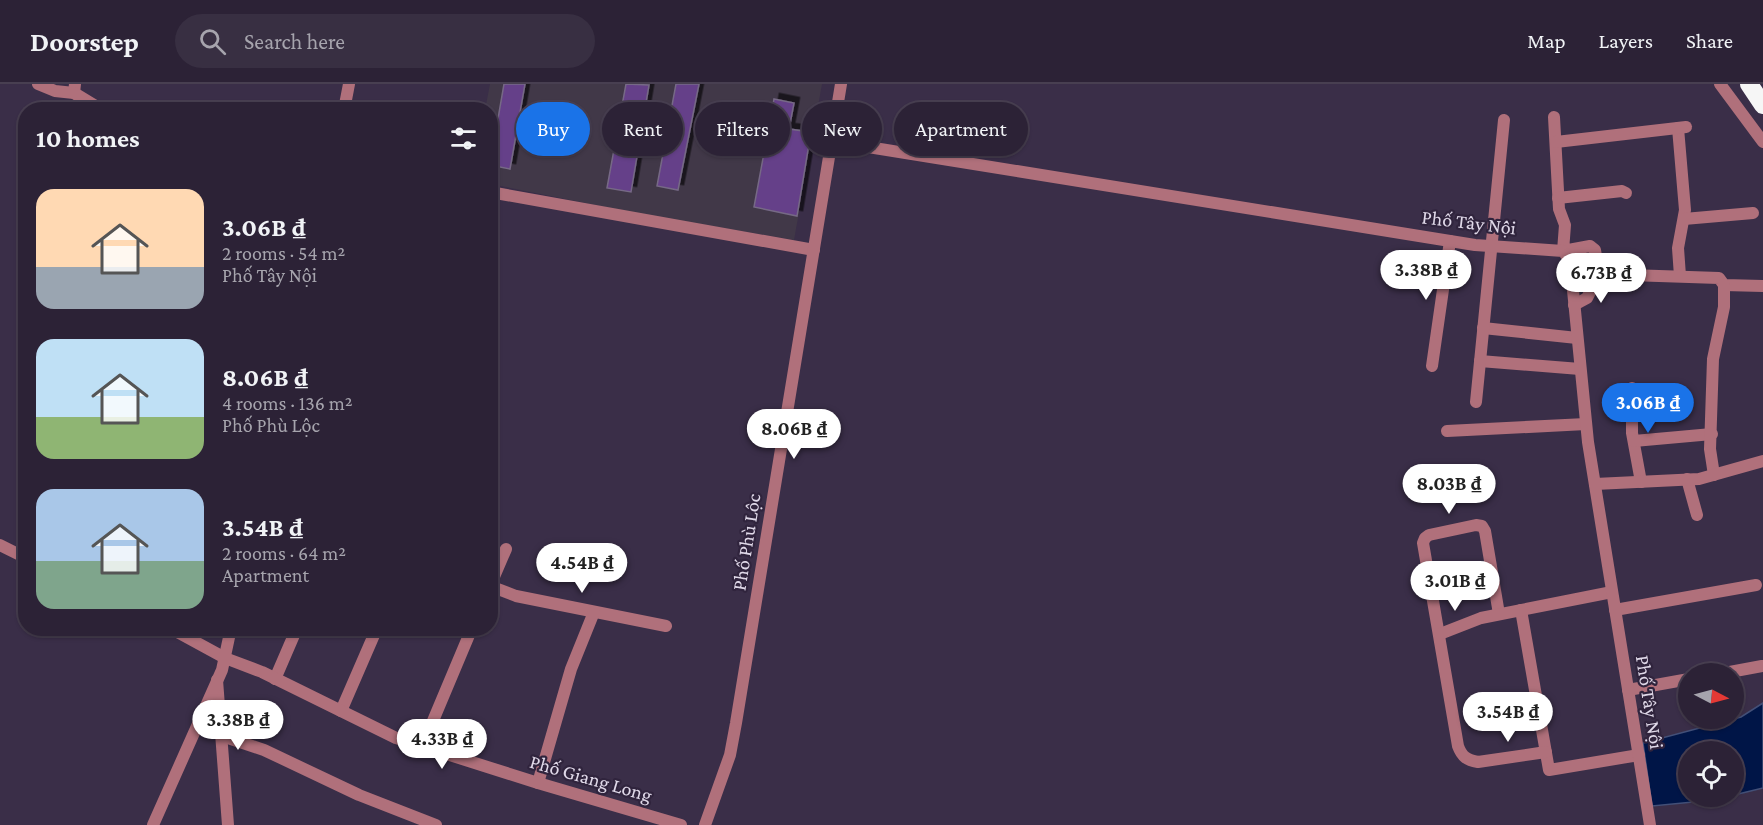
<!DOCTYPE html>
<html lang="en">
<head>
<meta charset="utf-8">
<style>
	body { margin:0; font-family:"Crimson Pro",serif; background:#382f42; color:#f1f3f6; height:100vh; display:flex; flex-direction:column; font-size:22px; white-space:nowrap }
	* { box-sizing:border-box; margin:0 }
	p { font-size:20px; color:#a6a4ad }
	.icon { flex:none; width:33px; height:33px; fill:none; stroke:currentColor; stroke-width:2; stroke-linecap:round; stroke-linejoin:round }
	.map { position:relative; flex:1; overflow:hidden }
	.sheet { position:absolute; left:18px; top:18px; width:480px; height:534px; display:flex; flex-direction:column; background:#2c2236; border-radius:24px; box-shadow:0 2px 4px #0004,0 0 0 2px #483f51 }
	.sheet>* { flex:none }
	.hud { position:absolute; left:516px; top:18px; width:570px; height:54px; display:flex; gap:12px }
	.needle { width:39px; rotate:96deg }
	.fabs { position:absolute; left:1678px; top:579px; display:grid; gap:12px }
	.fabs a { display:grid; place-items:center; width:66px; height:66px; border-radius:50%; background:#2c2236; box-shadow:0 2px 4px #0004,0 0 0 2px #483f51; font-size:30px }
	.price { position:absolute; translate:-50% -51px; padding:0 14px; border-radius:21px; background:#fff; color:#222; font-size:20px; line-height:39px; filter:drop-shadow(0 2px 3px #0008) }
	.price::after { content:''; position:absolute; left:50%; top:36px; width:18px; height:14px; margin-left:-9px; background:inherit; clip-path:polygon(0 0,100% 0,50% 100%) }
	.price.selected { background:#1a73e8; color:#fff }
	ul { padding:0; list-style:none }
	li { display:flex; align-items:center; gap:18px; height:150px; padding:0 18px }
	li span { display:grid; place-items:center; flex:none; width:168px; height:120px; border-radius:18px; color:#555 }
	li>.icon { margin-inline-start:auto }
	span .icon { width:72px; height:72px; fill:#fffc; stroke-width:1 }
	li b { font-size:26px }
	h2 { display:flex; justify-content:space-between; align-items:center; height:72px; padding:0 18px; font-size:26px }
	.pill { padding:0 21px; border-radius:27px; background:#2c2236; box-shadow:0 2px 4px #0004,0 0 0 2px #483f51; font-size:21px; line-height:54px }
	.pill.selected { background:#1a73e8; color:#fff }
	header { display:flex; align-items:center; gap:36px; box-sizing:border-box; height:84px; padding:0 30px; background:#2c2236; border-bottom:2px solid #483f51 }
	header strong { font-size:28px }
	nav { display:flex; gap:33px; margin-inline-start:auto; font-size:21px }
	.search { width:420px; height:54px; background:#382f42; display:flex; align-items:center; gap:15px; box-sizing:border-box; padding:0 21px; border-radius:33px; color:#a6a4ad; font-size:22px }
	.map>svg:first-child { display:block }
</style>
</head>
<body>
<header>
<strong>Doorstep</strong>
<div class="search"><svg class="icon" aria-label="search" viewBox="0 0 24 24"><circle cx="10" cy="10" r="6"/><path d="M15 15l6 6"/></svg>Search here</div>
<nav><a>Map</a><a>Layers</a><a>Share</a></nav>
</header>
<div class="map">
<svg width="1763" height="741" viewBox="0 0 1763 741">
	<defs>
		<filter id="shadow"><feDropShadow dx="5.5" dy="-5.5" stdDeviation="0" flood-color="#0009"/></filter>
	</defs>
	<rect width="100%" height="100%" fill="#3a2e48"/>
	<polygon fill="#413848" points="490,0 822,0 794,156 635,129 491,100 490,26 485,26"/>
	<polygon fill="#001547" stroke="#435078" stroke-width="1.5" points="1763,619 1763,704 1734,711 1734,668 1689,668 1689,712 1729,713 1714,716 1652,722 1643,659 1741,633"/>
	<g fill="#653f89" stroke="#766986" stroke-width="1.5" filter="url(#shadow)">
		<polygon points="504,0 525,0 510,85 490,81"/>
		<polygon points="626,0 649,1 631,108 607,104"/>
		<polygon points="676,0 699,0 678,106 657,102"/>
		<polygon points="774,15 794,19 789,45 811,48 797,132 754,123"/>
	</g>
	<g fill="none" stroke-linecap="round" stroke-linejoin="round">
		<g stroke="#b0707b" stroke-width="12">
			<polyline points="74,9 75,0"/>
			<polyline points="1554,33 1559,125 1565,141 1563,167 1590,162 1595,166 1599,190 1587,214 1574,221"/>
			<polyline points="1678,44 1685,126 1678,164 1680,192"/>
			<polyline points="1556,58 1686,43"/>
			<polyline points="490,108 814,166"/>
			<polyline points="1558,114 1622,107 1626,109"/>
			<polyline points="1684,135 1753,129"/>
			<polyline points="1599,190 1719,194 1724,201 1763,202"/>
			<polyline points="1483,244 1577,254"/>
			<polyline points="1480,277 1580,285"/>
			<polyline points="1432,282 1450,157"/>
			<polyline points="1632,304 1632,349 1641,398"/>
			<polyline points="1476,318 1504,36"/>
			<polyline points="1447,347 1586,340"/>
			<polyline points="1634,357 1712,350"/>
			<polyline points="1714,391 1710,365 1713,275 1724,223 1724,201"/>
			<polyline points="1687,395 1697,431"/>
			<polyline points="1595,400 1699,395 1763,377"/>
			<polyline points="490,502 516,512 666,542"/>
			<polyline points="490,502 506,465"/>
			<polyline points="1521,526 1549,686 1639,671"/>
			<polyline points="1615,526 1756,501"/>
			<path d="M1499,530L1485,447L1482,442L1476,441L1429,451L1425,454L1423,459L1458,662C1462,673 1467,676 1478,678L1546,668"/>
			<polyline points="1440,550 1481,534 1612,508"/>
			<polyline points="1719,590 1762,582"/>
			<polyline points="275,595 297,544"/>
			<polyline points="217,596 228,741"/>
			<polyline points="1628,606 1689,595"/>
			<polyline points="341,627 377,544"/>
			<polyline points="222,652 264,666 359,711 436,741"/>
			<polyline points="422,663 472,544"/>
			<polyline points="538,699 571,585 594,528"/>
		</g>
		<g stroke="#b0707b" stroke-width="12">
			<polyline points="38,0 55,7 74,9 102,26"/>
			<polyline points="1720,0 1763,58"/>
			<polyline points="344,26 349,0"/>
			<polyline points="831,57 1450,157 1475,161 1563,167 1570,176 1588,358 1650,741"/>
			<polyline points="0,461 26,474"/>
			<polyline points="170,544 225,574 262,588 396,654 538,699 681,741"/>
			<polyline points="153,741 222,586 231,544"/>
			<polyline points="705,741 730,671 736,639 841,0"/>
		</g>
		<polyline stroke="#f6f6f6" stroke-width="18" points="1749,0 1763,21"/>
	</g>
	<g text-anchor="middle" stroke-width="4.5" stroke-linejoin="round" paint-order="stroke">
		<g font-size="20" fill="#e0d9e9" stroke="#30243d">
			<text transform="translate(1469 138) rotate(7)" y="7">Phố Tây Nội</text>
			<text transform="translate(746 458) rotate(-81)" y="7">Phố Phù Lộc</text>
			<text transform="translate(1650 618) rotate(81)" y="7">Phố Tây Nội</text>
			<text transform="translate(591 694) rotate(16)" y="7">Phố Giang Long</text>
		</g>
	</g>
</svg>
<div class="fabs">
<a><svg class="needle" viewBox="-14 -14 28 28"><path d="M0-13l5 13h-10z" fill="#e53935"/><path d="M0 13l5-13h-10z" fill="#a6a4ad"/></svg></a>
<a><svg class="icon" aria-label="locate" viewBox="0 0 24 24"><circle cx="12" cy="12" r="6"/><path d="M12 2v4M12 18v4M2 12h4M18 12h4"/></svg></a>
</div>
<b class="price" style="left:1426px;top:217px">3.38B ₫</b>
<b class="price" style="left:1601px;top:220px">6.73B ₫</b>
<b class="price selected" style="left:1648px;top:350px">3.06B ₫</b>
<b class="price" style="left:794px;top:376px">8.06B ₫</b>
<b class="price" style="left:1449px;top:431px">8.03B ₫</b>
<b class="price" style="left:582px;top:510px">4.54B ₫</b>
<b class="price" style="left:1455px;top:528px">3.01B ₫</b>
<b class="price" style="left:1508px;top:659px">3.54B ₫</b>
<b class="price" style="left:238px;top:667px">3.38B ₫</b>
<b class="price" style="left:442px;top:686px">4.33B ₫</b>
<div class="hud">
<a class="pill selected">Buy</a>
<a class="pill">Rent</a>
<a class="pill">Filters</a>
<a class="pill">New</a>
<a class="pill">Apartment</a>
</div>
<section class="sheet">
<h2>10 homes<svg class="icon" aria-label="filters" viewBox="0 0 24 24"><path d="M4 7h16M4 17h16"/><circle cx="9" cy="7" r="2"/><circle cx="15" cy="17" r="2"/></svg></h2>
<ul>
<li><span style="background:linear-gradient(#ffd9b3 65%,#9aa5b1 0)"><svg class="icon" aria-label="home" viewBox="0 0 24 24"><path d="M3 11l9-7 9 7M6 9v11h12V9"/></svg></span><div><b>3.06B ₫</b><p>2 rooms · 54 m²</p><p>Phố Tây Nội</p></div></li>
<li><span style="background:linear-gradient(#bfe0f5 65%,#8fb573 0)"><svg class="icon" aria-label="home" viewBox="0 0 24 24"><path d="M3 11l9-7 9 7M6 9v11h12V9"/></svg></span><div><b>8.06B ₫</b><p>4 rooms · 136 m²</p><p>Phố Phù Lộc</p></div></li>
<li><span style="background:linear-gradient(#a9c7e8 60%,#7fa58c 0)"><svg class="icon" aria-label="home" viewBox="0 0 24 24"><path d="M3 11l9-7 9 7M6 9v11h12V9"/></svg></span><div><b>3.54B ₫</b><p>2 rooms · 64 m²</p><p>Apartment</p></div></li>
</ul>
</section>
</div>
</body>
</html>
